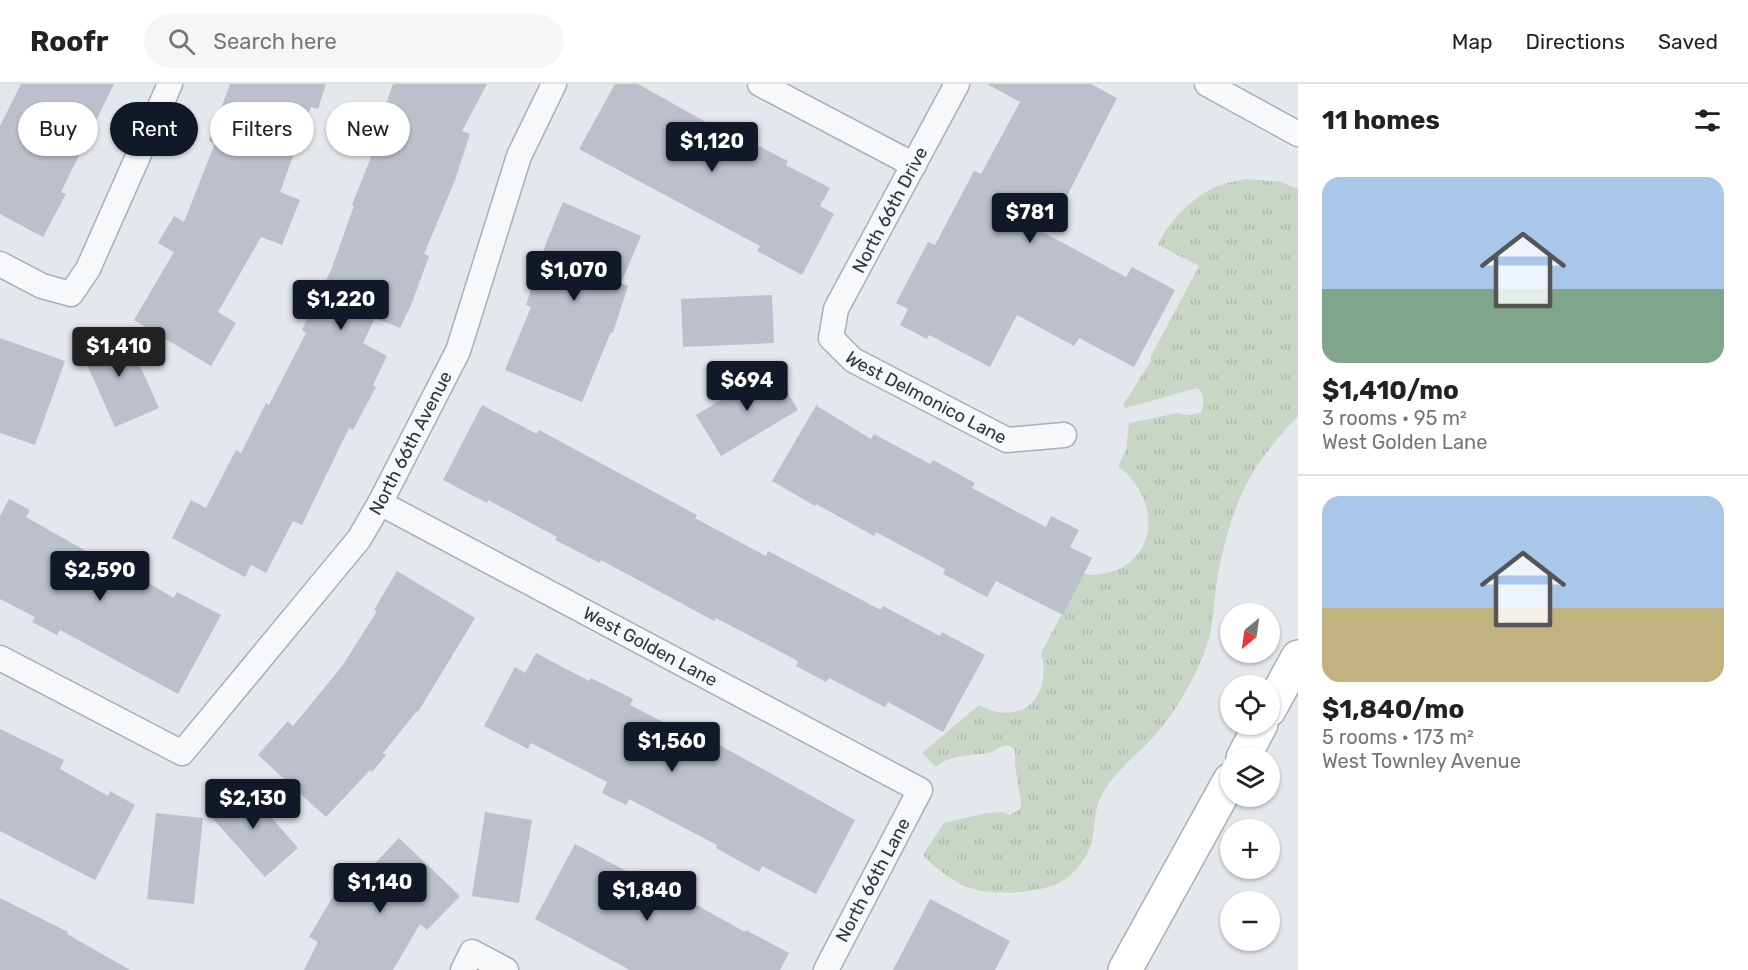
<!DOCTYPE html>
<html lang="en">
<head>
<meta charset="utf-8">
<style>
	body { margin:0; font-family:Rubik,sans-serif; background:#f6f6f6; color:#222; height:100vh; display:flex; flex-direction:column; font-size:22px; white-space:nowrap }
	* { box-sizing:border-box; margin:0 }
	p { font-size:20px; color:#767676 }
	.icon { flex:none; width:33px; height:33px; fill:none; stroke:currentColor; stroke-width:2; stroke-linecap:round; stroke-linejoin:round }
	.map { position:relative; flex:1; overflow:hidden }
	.side { display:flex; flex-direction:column; background:#fff; width:450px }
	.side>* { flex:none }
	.hud { position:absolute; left:18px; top:18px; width:570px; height:54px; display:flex; gap:12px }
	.needle { width:39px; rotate:209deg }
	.controls { position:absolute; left:1220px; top:519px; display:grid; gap:12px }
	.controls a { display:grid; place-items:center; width:60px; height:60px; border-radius:50%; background:#fff; box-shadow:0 2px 4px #0004; font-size:30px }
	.price { position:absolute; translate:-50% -51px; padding:0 14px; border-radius:6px; background:#111827; color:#fff; font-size:20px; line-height:39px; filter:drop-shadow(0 2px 3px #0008) }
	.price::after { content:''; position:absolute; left:50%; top:36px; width:18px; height:14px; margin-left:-9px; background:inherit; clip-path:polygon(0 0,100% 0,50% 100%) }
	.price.active { background:#222; color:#fff }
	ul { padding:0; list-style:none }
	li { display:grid; align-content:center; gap:12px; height:318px; padding:0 24px }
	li+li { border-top:2px solid #e0e0e0 }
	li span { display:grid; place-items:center; height:186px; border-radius:18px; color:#555 }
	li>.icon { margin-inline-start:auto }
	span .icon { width:108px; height:108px; fill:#fffc; stroke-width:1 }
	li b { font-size:26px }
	h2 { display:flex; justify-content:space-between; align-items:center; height:72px; padding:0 24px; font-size:26px }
	.tag { padding:0 21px; border-radius:27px; background:#fff; box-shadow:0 2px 4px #0004; font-size:21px; line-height:54px }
	.tag.active { background:#111827; color:#fff }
	header { display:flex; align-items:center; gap:36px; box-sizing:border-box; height:84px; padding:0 30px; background:#fff; border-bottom:2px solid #e0e0e0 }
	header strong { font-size:28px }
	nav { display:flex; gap:33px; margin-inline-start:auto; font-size:21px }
	.search { width:420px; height:54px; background:#f6f6f6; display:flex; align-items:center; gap:15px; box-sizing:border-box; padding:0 21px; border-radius:33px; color:#767676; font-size:22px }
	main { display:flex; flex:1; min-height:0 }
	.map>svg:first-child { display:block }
</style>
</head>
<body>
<header>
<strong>Roofr</strong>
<div class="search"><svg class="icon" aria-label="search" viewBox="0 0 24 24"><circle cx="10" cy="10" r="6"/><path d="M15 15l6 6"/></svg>Search here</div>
<nav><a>Map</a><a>Directions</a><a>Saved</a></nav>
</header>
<main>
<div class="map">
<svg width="1298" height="886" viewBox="0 0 1298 886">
	<defs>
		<pattern id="grass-tufts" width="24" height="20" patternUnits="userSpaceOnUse" patternTransform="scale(1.5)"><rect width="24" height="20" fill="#c9d6c5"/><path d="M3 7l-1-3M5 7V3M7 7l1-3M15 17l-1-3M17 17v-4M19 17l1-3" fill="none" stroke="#adb8ab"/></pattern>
	</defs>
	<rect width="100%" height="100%" fill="#e4e7ec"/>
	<path fill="url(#grass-tufts)" d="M1245,95L1281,98L1298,105V332C1279,352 1261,373 1248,397C1233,425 1222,465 1217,497C1213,522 1214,548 1203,572C1191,600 1176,627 1156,650C1139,669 1118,684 1104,707C1091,726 1098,751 1086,772C1080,781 1071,793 1061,798C1038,810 991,812 967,803C951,796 935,784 923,771L944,739L987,729L1002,728L1010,731L1020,725L1021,719L1015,681V666L1010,662C1000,660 996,668 988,669C970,672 950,670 936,683L922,669L979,621C1021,644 1053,613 1041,569L1083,490C1096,492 1107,490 1119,485C1163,462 1153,408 1118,382L1126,366L1129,339L1178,329L1186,331L1200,329C1205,321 1205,309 1197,304L1126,324L1123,321L1151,277V272L1199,182L1158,161C1168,138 1191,115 1213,104C1223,99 1235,98 1245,95Z"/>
	<g fill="#bbc0ca">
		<polygon points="21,0 114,0 61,108 66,110 43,153 0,130 0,42"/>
		<polygon points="230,0 326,0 318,25 311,23 280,108 300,116 282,161 261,153 218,228 236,239 211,282 134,236 174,168 158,159 174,132 184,138 215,59 209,57"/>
		<polygon points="393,0 487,0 462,47 470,50 455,96 424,170 429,172 412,219 400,244 375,234 363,259 387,272 373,301 376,303 353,346 349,344 302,441 293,437 266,489 251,481 245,493 172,454 191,416 206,424 236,366 241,369 266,319 269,321 306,249 302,246 331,186 354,122 352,121 373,68 370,67"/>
		<polygon points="615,0 638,0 745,60 747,56 788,77 786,81 830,104 820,122 834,130 802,191 757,167 760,162 579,65"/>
		<polygon points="987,0 1091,0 1117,14 1067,112 1061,109 1041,147 1126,193 1132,183 1175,206 1134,283 1079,254 1074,262 1017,231 990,283 929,251 927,255 900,241 908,225 896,219 928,158 935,161 974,87 981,90 1020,18"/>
		<polygon points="563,118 641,152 621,199 628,202 613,249 611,248 582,318 505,286 531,223 526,221 546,159"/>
		<polygon points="772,211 774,259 683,263 681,215"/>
		<polygon points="124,246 159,324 115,343 80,265"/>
		<polygon points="0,254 65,277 35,361 0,349"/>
		<polygon points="773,285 798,326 721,372 696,331"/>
		<polygon points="817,320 817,322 871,355 874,350 930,380 933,376 975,399 972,404 1046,443 1051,432 1079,446 1070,463 1092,474 1063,531 996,497 987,513 943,490 945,485 876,448 874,452 816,420 815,422 772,397"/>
		<polygon points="482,321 537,350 539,346 697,431 695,434 766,472 768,467 881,526 883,522 940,552 942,548 985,571 943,648 888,618 885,623 829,594 826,598 796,582 798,577 716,534 714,537 601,476 600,479 555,456 557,453 488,416 487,419 443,396"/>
		<polygon points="9,415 30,426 26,433 114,483 116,480 174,514 177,508 221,531 178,610 60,546 57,551 32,538 35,533 0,515 0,432"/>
		<polygon points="397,487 475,534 418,628 417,627 383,669 386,671 372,688 370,686 326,733 258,671 288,637 293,642 343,581 377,527 374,526"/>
		<polygon points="536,569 589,597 591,594 633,615 630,621 700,657 703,652 855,736 816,810 762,782 759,788 716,764 717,761 629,715 626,721 602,709 607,698 531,659 528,665 484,642 515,583 525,589"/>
		<polygon points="0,645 64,676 60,685 108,712 110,707 135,721 95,796 0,747"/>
		<polygon points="242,700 298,764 265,793 208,729"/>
		<polygon points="485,728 532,736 519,819 472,812"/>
		<polygon points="156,729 203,734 194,820 147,815"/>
		<polygon points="399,754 460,812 427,846 420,840 393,886 304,886 318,858 309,853 335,809 342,814"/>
		<polygon points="575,760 632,790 634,786 745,848 746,846 789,869 780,886 630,886 535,835"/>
		<polygon points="0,814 68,848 67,850 130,886 0,886"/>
		<polygon points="930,815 1010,857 995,886 893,886"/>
	</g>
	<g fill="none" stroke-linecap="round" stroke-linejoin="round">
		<g stroke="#a9aeb7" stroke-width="27">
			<g id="minor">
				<polyline points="760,0 914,81"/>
				<path id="s1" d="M957,0L836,225L831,254L853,276L1007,356L1064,351"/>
				<polyline points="1207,0 1298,50"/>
				<polyline points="0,180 42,202 71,210 88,185 170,0"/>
				<path id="s2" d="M380,419L920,706L826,886"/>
				<path id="s3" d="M0,574L182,669L359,455L380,419L458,267L519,72L554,0"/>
				<polyline points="463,886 472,868 506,886"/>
			</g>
		</g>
		<g stroke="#a9aeb7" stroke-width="36">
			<g id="secondary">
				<polyline points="1269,626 1298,573"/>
				<polyline points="1243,674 1261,640"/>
				<polyline points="1125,886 1230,696"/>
			</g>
		</g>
		<use href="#minor" stroke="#f7f8fa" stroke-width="24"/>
		<use href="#secondary" stroke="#fff" stroke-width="33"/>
	</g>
	<g text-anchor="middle" stroke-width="4.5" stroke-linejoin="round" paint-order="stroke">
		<g font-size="18" fill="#2b3445" stroke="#f4f6f9">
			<text transform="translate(890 126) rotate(-62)" y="6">North 66th Drive</text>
			<text dy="6" stroke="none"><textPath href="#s1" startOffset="398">West Delmonico Lane</textPath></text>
			<text dy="6" stroke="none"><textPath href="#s3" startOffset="592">North 66th Avenue</textPath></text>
			<text dy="6" stroke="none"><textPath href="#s2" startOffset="306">West Golden Lane</textPath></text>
			<text transform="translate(873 796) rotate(-62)" y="6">North 66th Lane</text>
		</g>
	</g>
</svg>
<div class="controls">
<a><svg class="needle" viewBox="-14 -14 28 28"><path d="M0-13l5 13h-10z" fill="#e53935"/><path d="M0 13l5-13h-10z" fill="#767676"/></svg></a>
<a><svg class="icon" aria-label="locate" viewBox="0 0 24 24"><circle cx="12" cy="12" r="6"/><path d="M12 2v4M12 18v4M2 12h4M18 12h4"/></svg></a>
<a><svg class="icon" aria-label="layers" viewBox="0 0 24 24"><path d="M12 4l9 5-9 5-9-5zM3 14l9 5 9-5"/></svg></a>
<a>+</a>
<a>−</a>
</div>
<b class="price" style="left:712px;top:89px">$1,120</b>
<b class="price" style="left:1030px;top:160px">$781</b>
<b class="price" style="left:574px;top:218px">$1,070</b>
<b class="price" style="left:341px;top:247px">$1,220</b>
<b class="price active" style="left:119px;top:294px">$1,410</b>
<b class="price" style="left:747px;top:328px">$694</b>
<b class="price" style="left:100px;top:518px">$2,590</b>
<b class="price" style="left:672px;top:689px">$1,560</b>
<b class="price" style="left:253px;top:746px">$2,130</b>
<b class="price" style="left:380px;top:830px">$1,140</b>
<b class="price" style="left:647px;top:838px">$1,840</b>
<div class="hud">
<a class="tag">Buy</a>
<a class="tag active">Rent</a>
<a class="tag">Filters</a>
<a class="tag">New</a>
</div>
</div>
<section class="side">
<h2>11 homes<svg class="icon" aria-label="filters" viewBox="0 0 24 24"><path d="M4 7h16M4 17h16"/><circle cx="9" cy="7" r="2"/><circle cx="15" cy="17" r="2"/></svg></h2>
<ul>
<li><span style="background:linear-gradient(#a9c7e8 60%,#7fa58c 0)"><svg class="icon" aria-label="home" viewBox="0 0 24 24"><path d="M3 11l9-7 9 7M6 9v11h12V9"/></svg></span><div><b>$1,410/mo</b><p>3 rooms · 95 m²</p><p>West Golden Lane</p></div></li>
<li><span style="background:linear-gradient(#a9c7e8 60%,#c2b280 0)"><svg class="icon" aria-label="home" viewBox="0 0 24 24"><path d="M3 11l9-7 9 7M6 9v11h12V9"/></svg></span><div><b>$1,840/mo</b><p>5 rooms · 173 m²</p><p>West Townley Avenue</p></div></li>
</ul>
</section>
</main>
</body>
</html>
